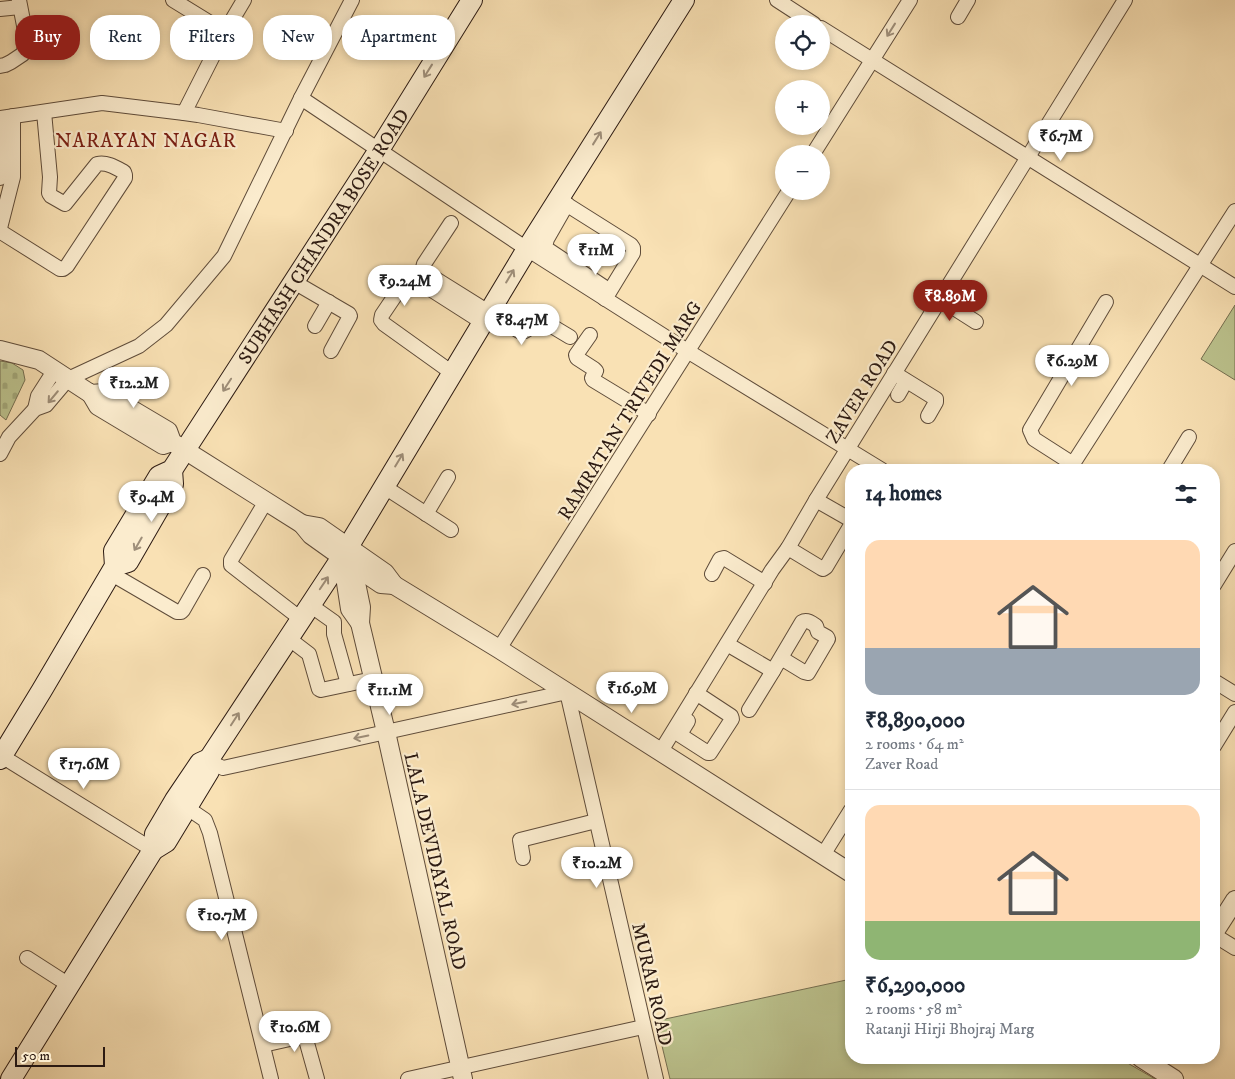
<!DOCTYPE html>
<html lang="en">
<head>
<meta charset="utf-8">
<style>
	body { margin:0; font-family:"IM FELL DW Pica",serif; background:#f6f6f7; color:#1f2937; height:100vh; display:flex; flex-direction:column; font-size:19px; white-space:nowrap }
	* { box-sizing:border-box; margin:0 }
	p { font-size:16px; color:#747a83 }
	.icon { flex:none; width:28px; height:28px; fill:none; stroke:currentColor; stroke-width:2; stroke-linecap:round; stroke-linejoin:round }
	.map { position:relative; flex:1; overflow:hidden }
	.details { position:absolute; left:845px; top:464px; width:375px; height:600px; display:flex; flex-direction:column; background:#fff; border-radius:20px; box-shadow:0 2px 8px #0003 }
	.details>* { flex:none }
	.guide { position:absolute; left:15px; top:15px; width:475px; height:45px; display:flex; gap:10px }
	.buttons { position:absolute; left:775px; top:15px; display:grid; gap:10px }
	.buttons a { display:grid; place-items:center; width:55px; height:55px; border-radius:50%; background:#fff; box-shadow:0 2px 8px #0003; font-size:25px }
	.scale { position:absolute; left:15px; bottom:12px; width:90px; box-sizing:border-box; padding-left:5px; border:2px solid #2c1a12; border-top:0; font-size:14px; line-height:18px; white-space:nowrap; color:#2c1a12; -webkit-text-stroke:4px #fbecce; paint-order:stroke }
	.price { position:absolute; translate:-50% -42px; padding:0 11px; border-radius:18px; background:#fff; color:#222; font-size:16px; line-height:32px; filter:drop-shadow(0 1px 2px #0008) }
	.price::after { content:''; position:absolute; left:50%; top:30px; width:15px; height:11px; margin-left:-8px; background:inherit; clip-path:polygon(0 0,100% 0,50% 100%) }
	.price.active { background:#8f2418; color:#fff }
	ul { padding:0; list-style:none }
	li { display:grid; align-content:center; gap:10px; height:265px; padding:0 20px }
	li+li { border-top:1px solid #e0e1e3 }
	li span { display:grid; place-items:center; height:155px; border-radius:15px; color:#555 }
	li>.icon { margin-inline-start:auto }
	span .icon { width:90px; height:90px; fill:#fffc; stroke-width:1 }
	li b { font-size:21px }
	h2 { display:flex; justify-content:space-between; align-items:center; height:60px; padding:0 20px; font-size:21px }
	.tag { padding:0 18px; border-radius:20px; background:#fff; box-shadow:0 2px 8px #0003; font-size:18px; line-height:45px }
	.tag.active { background:#8f2418; color:#fff }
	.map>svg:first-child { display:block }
</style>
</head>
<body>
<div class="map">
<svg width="1235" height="1079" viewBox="0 0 1235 1079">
	<defs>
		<pattern id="cemetery-stones" width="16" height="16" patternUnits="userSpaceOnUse" patternTransform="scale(1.25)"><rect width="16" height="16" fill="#bcc38e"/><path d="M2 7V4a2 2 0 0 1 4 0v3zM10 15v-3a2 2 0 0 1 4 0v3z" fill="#a2a779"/></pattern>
	</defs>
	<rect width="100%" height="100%" fill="#f9e1b4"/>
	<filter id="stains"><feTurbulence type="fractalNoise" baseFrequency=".004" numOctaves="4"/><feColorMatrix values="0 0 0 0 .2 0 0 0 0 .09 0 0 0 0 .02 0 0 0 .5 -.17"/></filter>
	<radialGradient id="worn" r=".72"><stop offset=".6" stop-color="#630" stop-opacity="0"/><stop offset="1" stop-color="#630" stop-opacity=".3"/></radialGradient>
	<polygon fill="url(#cemetery-stones)" stroke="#746e50" points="0,361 12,363 23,370 25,380 6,420 0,415"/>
	<g fill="#bcc38e" stroke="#746e50">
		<polygon points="1235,305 1235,380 1201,359"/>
		<polygon points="851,979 851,1058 1119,1058 1155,1079 670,1079 656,1021"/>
	</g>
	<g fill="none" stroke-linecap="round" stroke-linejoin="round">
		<g stroke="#5f4c3a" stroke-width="16">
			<g id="minor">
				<polyline points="173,0 225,32"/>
				<polyline points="777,0 814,24"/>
				<polyline points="0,9 20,7"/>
				<polyline points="958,17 968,0"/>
				<polyline points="821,28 1235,287"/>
				<polyline points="0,66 5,65 11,62 23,54 27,41 19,0"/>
				<polyline points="301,98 527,249 689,352 882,470"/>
				<polyline points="184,113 198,115 286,131"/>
				<polyline points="0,118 102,103 184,113 225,32 244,0"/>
				<polyline points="813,154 910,0"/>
				<polyline points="0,178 3,118"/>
				<polyline points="558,199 631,245 633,248 633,253 605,299"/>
				<polyline points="567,204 547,239 545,246 547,249 607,289"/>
				<polyline points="451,223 424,264 423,268 426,273 519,331 525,331 541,321 545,322 570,337"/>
				<polyline points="0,228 13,177 13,116"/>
				<path d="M0,230L1,232L60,269H63L67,266L125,178V175L124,172C115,167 107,162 97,164L65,204L51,196L49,193L50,177L44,112"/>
				<polyline points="294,282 349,314 350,316 331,351"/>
				<polyline points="940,299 976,322"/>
				<polyline points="315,326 329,302"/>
				<polyline points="590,335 576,355 577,358 594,369 596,371 592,378 593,380 649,414"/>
				<polyline points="451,372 384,324 381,320 382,315 407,278 410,276 482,322"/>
				<polyline points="894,373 936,399 936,402 928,416"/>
				<polyline points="898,395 906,381"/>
				<polyline points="35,409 38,396 54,371"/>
				<polyline points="0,454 9,437 35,409 46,405 68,379 139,346 166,325 224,256 301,98 352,0"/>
				<polyline points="1073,464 1034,439 1030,430 1106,302"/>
				<polyline points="1069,470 1235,211"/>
				<polyline points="1169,470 1189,437"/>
				<polyline points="383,486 451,530"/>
				<polyline points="816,500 851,520"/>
				<polyline points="266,501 231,560 231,565 301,619"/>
				<polyline points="426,514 448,477"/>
				<polyline points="788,548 821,568 823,569 826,567 851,525"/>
				<polyline points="110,573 177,612 181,612 183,610 203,575"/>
				<polyline points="712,574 720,559 724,558 765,583"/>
				<polyline points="1214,585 1235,551"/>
				<polyline points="310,605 334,622 334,634 348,684"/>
				<polyline points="288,638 309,654 319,689 321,690 373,679"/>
				<polyline points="727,644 773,671 749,710"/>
				<polyline points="499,649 789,191"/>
				<path d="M773,671L802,622C807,619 812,623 816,626L818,632L827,637L828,639L808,673L804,672L781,658"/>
				<polyline points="1214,681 1235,694"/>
				<polyline points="688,721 680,734 680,735 708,753 710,753 732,719 731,716 696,693"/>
				<polyline points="1214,746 1235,712"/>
				<polyline points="661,751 772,570 788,548 816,500 1125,0"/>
				<polyline points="0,755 153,850"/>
				<polyline points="209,759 214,764 223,768 567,692 656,1079"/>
				<polyline points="180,803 205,820 210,833 271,1079"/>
				<polyline points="823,855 851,810"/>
				<polyline points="523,858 520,840 596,821"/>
				<polyline points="1214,935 1235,948"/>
				<polyline points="27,958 69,985"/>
				<polyline points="263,1045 303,1036 305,1036 317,1079"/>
				<polyline points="408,1079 643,1027"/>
			</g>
		</g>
		<g stroke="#5f4c3a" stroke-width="20">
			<g id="tertiary">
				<polyline points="0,350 39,360 91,394 104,393 168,431 172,442 302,524"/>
				<polyline points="91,394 98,406 163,445 172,442"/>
				<polygon points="302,524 319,527 385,573 394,585 381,584 353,565 311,535"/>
				<polyline points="342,557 350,609 360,623 361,607 351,559"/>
				<polyline points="394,585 499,649 851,873"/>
				<polyline points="360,623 386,732 463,1079"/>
				<polyline points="1214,933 1235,900"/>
				<polyline points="1141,1058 1174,1079"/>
			</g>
		</g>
		<g stroke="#2c1a12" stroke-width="22">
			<g id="secondary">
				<polyline points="115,566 128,562 173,484 172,470"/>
				<path id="s1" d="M0,759L42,690L115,566L114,551L159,476L172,470L185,450L379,150L472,0"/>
				<polyline points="209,759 342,557 527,249 684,0"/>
				<polygon points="209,759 209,771 166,842 153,850 155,834 175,800 200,763"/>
				<polyline points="11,1079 153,850"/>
			</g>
		</g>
		<use href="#minor" stroke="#fbecce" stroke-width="14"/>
		<use href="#tertiary" stroke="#fbecce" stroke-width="18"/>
		<use href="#secondary" stroke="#fbecce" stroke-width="20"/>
	</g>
	<defs><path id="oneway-shaft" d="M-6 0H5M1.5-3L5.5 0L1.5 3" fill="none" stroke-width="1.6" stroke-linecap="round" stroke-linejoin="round" transform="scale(1.25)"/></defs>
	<g stroke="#9e8e79">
		<use href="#oneway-shaft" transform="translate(891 30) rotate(122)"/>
		<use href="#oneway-shaft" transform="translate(428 71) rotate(122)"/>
		<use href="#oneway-shaft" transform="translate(597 138) rotate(-58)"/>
		<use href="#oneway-shaft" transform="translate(510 276) rotate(-59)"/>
		<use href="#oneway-shaft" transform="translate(227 385) rotate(123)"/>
		<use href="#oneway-shaft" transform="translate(53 397) rotate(130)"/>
		<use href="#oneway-shaft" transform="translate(399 460) rotate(-59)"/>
		<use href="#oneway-shaft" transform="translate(138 544) rotate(120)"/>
		<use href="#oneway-shaft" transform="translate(324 583) rotate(-56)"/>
		<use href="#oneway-shaft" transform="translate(519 703) rotate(168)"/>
		<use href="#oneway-shaft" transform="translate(235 719) rotate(-57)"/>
		<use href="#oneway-shaft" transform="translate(361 737) rotate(168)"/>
	</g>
	<g text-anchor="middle" stroke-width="4.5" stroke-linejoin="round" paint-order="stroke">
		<g font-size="19" fill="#2c1a12" stroke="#fbecce">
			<text dy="7" stroke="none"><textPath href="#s1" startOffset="620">SUBHASH CHANDRA BOSE ROAD</textPath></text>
			<text transform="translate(861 391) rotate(-58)" y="7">ZAVER ROAD</text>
			<text transform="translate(629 410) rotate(-58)" y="7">RAMRATAN TRIVEDI MARG</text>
			<text transform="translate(436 861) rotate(77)" y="7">LALA DEVIDAYAL ROAD</text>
			<text transform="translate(653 984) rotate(77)" y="7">MURAR ROAD</text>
		</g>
		<g font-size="20" letter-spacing="1" fill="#7a1f14" stroke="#fbecce">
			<text x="146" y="147">NARAYAN NAGAR</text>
		</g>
	</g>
	<rect width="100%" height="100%" filter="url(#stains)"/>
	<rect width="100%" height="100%" fill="url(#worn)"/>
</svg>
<div class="buttons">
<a><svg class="icon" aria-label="locate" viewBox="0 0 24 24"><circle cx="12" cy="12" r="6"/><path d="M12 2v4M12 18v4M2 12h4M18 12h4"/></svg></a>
<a>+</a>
<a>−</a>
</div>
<div class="scale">50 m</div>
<b class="price" style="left:1061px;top:162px">₹6.7M</b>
<b class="price" style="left:596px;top:276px">₹11M</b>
<b class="price" style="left:405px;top:307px">₹9.24M</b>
<b class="price active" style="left:950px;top:322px">₹8.89M</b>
<b class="price" style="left:522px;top:346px">₹8.47M</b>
<b class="price" style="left:1072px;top:387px">₹6.29M</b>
<b class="price" style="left:134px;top:409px">₹12.2M</b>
<b class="price" style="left:152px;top:523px">₹9.4M</b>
<b class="price" style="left:632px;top:714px">₹16.9M</b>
<b class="price" style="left:390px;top:716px">₹11.1M</b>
<b class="price" style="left:84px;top:790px">₹17.6M</b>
<b class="price" style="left:597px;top:889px">₹10.2M</b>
<b class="price" style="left:222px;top:941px">₹10.7M</b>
<b class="price" style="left:295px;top:1053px">₹10.6M</b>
<div class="guide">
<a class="tag active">Buy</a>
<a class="tag">Rent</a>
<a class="tag">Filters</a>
<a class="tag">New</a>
<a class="tag">Apartment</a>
</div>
<section class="details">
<h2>14 homes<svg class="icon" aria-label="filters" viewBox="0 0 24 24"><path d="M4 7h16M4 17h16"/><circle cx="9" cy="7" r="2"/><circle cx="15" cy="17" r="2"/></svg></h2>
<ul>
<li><span style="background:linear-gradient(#ffd9b3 70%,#9aa5b1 0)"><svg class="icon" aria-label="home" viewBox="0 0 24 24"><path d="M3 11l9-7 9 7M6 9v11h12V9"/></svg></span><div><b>₹8,890,000</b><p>2 rooms · 64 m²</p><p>Zaver Road</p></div></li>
<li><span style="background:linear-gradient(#ffd9b3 75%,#8fb573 0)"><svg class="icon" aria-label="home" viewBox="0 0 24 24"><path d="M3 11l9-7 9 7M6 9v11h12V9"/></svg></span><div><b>₹6,290,000</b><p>2 rooms · 58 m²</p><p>Ratanji Hirji Bhojraj Marg</p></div></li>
</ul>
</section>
</div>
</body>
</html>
